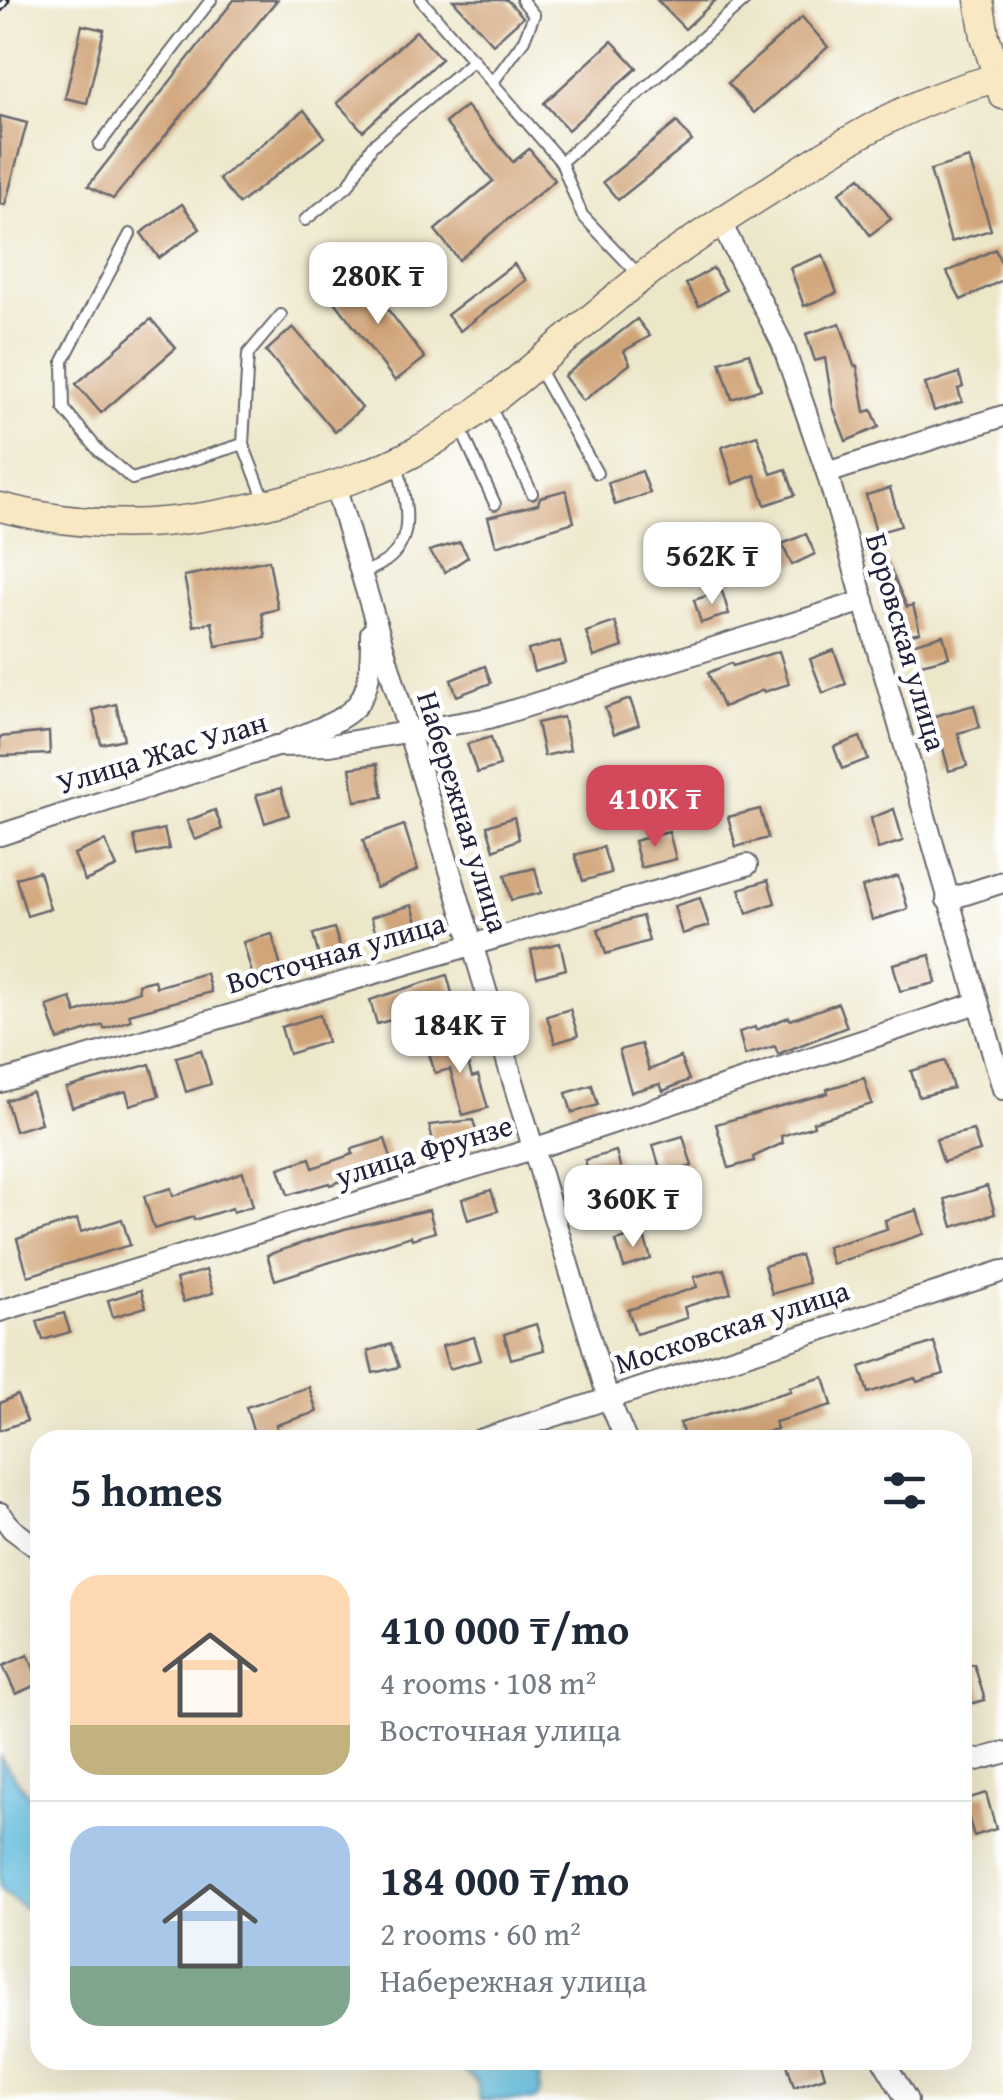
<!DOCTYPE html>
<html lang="en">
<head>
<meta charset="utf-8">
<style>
	body { margin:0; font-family:"Gentium Book Plus",serif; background:#f2f2f3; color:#1f2937; height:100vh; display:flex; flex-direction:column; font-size:38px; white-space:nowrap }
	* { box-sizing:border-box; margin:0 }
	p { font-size:32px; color:#747a83 }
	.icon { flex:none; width:55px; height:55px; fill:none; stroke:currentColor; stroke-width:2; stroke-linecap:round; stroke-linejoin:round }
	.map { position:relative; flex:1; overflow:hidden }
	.side { position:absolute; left:30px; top:1430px; width:942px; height:640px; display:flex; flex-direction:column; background:#fff; border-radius:30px; box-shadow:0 10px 40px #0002 }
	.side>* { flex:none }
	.price { position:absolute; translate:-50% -85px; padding:0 22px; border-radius:20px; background:#fff; color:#222; font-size:32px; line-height:65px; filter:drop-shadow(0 2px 5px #0008) }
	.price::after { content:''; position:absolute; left:50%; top:60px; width:30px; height:22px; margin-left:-15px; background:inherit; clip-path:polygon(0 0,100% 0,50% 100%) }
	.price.selected { background:#d1495b; color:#fff }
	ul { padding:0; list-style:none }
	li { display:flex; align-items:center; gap:30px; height:250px; padding:0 40px }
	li+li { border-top:2px solid #e0e1e3 }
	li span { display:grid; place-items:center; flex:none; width:280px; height:200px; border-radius:30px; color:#555 }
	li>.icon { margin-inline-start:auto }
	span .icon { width:120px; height:120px; fill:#fffc; stroke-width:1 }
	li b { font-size:42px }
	h2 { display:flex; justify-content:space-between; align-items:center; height:120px; padding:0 40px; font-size:42px }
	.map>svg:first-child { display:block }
</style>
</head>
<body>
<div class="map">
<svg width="1003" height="2100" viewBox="0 0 1003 2100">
	<rect width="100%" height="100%" fill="#fff"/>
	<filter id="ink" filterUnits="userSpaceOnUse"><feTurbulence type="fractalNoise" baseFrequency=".01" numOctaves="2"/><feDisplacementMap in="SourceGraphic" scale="20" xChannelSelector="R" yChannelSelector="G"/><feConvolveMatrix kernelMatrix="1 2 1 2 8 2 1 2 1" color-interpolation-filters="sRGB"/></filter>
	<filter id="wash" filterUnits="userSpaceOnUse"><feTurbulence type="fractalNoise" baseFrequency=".0048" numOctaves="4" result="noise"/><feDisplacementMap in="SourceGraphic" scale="40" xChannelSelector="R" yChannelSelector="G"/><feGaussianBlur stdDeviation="2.25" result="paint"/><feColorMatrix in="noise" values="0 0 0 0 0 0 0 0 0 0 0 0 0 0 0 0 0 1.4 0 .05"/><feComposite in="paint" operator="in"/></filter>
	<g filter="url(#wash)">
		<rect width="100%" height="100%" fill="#ede7ca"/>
		<g fill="#65c2e3" stroke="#44728f" stroke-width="2.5">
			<polygon points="0,1757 40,1811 40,1921 0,1889"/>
			<polygon points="449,2060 539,2060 540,2091 536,2100 480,2100 477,2082"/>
		</g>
		<g id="blocks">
			<g fill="#d1a57a">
				<polygon points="234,0 277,0 113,199 88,186"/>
				<polygon points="453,0 507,0 523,17 493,44"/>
				<polygon points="657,0 716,0 685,29"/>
				<polygon points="802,17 828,47 754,113 728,83"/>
				<polygon points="82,25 104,30 87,103 65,98"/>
				<polygon points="416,31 441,59 363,131 337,103"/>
				<polygon points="612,41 637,68 568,130 544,103"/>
				<polygon points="466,106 513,162 529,149 555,180 459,260 435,230 493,181 445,123"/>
				<polygon points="304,110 325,137 239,204 219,179"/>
				<polygon points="0,116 27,123 5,205 0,204"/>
				<polygon points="677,122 692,141 618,200 603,182"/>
				<polygon points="969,158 991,230 951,242 930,170"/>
				<polygon points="860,177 891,219 870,235 839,193"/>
				<polygon points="182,204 200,229 159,258 141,233"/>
				<polygon points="995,249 1003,267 1003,280 961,300 947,272"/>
				<polygon points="823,255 837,293 804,306 790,268"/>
				<polygon points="514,264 526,280 460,331 447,315"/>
				<polygon points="713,268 726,290 699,306 686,284"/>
				<polygon points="360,273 425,358 395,381 330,295"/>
				<polygon points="151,319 176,348 101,413 76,384"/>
				<polygon points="637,319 650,336 624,351 630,364 583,401 564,376"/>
				<polygon points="840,323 854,366 857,366 865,412 872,410 879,427 846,441 833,407 825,358 815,361 806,334"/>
				<polygon points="293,327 362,408 335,432 266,351"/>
				<polygon points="749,353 761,389 732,399 720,362"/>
				<polygon points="959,373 963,387 958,389 962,402 934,411 925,384"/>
				<polygon points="757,435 771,474 786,469 795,495 765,505 755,475 733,484 722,447"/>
				<polygon points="642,471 650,493 615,505 608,483"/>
				<polygon points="890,488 901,526 876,533 866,495"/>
				<polygon points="566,490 574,522 496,546 488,517 538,504 540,497"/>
				<polygon points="806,534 815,554 792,565 782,544"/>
				<polygon points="460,542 468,557 445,572 429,551"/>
				<polygon points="884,555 907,607 913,605 920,632 896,638 889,612 894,610 870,560"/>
				<polygon points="269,560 278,609 262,613 266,638 216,646 212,622 194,626 184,576"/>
				<polygon points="722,591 729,614 701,623 694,600"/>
				<polygon points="615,622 623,647 594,657 586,632"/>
				<polygon points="943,635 949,657 917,665 911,644"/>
				<polygon points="560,641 566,663 534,672 528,650"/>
				<polygon points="834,650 846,684 823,693 810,659"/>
				<polygon points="779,651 789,684 764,692 763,690 723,707 708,673 731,663 733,666"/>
				<polygon points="485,666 491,683 457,696 451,680"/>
				<polygon points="630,699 639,725 614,734 605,708"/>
				<polygon points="116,704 124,739 101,744 93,710"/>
				<polygon points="974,705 980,727 958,733 967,766 949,771 940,737 936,738 931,717"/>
				<polygon points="563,717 570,750 544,756 537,723"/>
				<polygon points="49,732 50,754 0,756 0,737"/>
				<polygon points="491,737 500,766 477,773 467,744"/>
				<polygon points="860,737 868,759 842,769 834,747"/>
				<polygon points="377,764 383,797 355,801 350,768"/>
				<polygon points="281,788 289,815 265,823 256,795"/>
				<polygon points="760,809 768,838 736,847 728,817"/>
				<polygon points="894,809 903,841 878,849 871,818"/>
				<polygon points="215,810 222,829 195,840 187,821"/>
				<polygon points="514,817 519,839 494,850 487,826"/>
				<polygon points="404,825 418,870 376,888 363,840"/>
				<polygon points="164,829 169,849 138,856 134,836"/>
				<polygon points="669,832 676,859 641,868 634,841"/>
				<polygon points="105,841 117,867 85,881 74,854"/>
				<polygon points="603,847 611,873 583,881 575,855"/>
				<polygon points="535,868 541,893 511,900 505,875"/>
				<polygon points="39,871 50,909 27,916 16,878"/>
				<polygon points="898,876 908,909 872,920 862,887"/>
				<polygon points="768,880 775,903 747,913 739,889"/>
				<polygon points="700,898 709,926 682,934 674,906"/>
				<polygon points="412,905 420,932 379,944 371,917"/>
				<polygon points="642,916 649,941 606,954 598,929"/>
				<polygon points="334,928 342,955 320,961 313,934"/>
				<polygon points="272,934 282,972 254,980 243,942"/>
				<polygon points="560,943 566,969 537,977 531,950"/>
				<polygon points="930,955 936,983 900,991 893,964"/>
				<polygon points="206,973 211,992 129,1014 131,1020 104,1029 103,1025 58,1040 47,1006 71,998 76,1013 139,991 138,984 154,980 156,987"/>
				<polygon points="447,975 456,1008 420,1019 418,1012 377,1024 370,1000"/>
				<polygon points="838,1003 847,1027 778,1054 775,1046 745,1055 739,1032 755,1027 756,1030 789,1017 790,1020"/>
				<polygon points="570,1009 578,1036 555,1043 547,1016"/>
				<polygon points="320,1015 327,1042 289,1054 281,1027"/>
				<polygon points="461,1040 472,1077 478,1075 488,1108 463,1115 450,1069 435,1073 428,1050"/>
				<polygon points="641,1044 649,1070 680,1057 689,1080 663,1091 660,1084 631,1092 619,1050"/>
				<polygon points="201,1050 211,1084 186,1092 176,1057"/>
				<polygon points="945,1061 953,1088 919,1097 911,1071"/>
				<polygon points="150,1064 159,1096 130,1105 126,1091 72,1107 66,1088"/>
				<polygon points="864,1078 872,1104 813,1122 814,1126 781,1136 783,1143 753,1157 754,1161 729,1168 716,1124 828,1093 827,1089"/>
				<polygon points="592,1085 598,1105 572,1113 566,1093"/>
				<polygon points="32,1092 41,1123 15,1131 6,1100"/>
				<polygon points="473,1120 481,1147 437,1156 429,1125"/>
				<polygon points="973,1130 980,1151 943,1162 936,1139"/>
				<polygon points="683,1136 692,1166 662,1175 653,1145"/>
				<polygon points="385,1139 392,1162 351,1174 352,1177 330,1185 329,1183 288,1195 279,1168 310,1158 313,1168 353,1154 352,1149"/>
				<polygon points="616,1151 621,1170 590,1180 585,1160"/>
				<polygon points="243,1172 253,1206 233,1212 232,1208 194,1220 193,1217 154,1229 144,1196 171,1188 173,1196"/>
				<polygon points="987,1186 995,1214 953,1227 945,1199"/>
				<polygon points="491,1190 498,1211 468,1220 462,1199"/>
				<polygon points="429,1210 435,1232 412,1239 411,1236 275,1280 267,1255 344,1229"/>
				<polygon points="917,1210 924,1234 832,1264 827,1247 887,1229 885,1220"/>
				<polygon points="77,1219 81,1232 122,1219 130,1245 28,1276 17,1239"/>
				<polygon points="643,1233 651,1259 624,1268 616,1241"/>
				<polygon points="800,1255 809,1283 772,1294 764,1266"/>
				<polygon points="724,1269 731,1293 684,1307 687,1318 636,1334 628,1310 697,1287 694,1277"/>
				<polygon points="206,1270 213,1293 183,1302 176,1279"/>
				<polygon points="141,1290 146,1307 113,1317 108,1300"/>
				<polygon points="64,1313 70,1332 43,1340 37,1321"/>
				<polygon points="536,1324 544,1350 511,1359 504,1334"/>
				<polygon points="474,1337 481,1360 449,1369 442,1346"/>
				<polygon points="934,1342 944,1374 917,1382 915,1378 868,1393 860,1367"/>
				<polygon points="391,1344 399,1367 373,1373 368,1351"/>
				<polygon points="824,1377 832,1405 775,1422 777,1429 741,1440 685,1440 680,1423 791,1391 789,1387"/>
				<polygon points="309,1387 317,1412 276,1425 278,1430 255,1437 246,1407"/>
				<polygon points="17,1395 27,1421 0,1430 0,1403"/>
				<polygon points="28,1655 40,1683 16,1694 3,1666"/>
				<polygon points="974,1664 985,1700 962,1706 962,1668"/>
				<polygon points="986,1793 996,1829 974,1836 963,1800"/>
				<polygon points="799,2060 820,2060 825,2077 794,2087 787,2064"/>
			</g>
		</g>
	</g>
	<g filter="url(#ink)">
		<use href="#blocks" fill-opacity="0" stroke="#69676d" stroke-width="2.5"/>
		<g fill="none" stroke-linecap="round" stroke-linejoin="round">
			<g stroke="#69676d" stroke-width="14">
				<g id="lane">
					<polyline points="421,0 561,162 582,215 641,277"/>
					<polyline points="493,82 524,40 534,15 522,0"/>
					<polyline points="99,145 211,0"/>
					<polyline points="561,162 745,0"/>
					<polyline points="305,220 348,186 372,146 474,60"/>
					<polyline points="130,234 63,361 64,409 99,451 132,479 243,444"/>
					<polyline points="538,368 597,473"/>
					<polyline points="490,406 532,493"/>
					<polyline points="459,425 495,504"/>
					<polyline points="266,503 243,444 248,354 281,315"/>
					<path d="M361,573C421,554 408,511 397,462"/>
				</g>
			</g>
			<g stroke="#69676d" stroke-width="24">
				<g id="street">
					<polyline points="721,223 782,343 827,473 1003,1089"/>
					<polyline points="827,473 1003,416"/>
					<polyline points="335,486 608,1398 626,1440"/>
					<path d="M287,742C356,713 372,713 371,633"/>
					<polyline points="0,835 276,746 330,745 489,718 864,601"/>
					<polyline points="947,900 1003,882"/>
					<polyline points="0,1082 747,865"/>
					<polyline points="0,1311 536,1148 977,1003"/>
					<polyline points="480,1440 1003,1271"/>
					<polyline points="0,1513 12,1529 40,1550"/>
					<polyline points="962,1764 1003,1753"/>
					<polyline points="883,2060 907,2100"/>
				</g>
			</g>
			<g stroke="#69676d" stroke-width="31">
				<g id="secondary">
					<polyline points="979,0 985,36 1003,95"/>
					<path d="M0,507C106,534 186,526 290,498C334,486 376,473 417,451C493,408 568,335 638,280C683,245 733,214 781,183C848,139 919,96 998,78"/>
				</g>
			</g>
			<use href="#lane" stroke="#fff" stroke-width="10"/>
			<use href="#street" stroke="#fff" stroke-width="20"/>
			<use href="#secondary" stroke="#f8e8c3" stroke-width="28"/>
			<g stroke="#22223b" stroke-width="9">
				<polyline id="rail" points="0,8 6,0"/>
			</g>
			<use href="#rail" stroke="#fff" stroke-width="5" stroke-dasharray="15" stroke-linecap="butt"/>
		</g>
	</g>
	<g text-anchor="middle" stroke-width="9" stroke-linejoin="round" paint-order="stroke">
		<g font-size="30" fill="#22223b" stroke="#fff">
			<text transform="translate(906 642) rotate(74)" y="10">Боровская улица</text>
			<text transform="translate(162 753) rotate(-17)" y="10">Улица Жас Улан</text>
			<text transform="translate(463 812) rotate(73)" y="10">Набережная улица</text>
			<text transform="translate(336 953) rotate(-16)" y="10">Восточная улица</text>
			<text transform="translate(424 1151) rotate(-17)" y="10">улица Фрунзе</text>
			<text transform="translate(732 1327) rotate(-18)" y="10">Московская улица</text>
		</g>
	</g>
</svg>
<b class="price" style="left:378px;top:327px">280K ₸</b>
<b class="price" style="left:712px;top:607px">562K ₸</b>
<b class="price selected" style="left:655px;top:850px">410K ₸</b>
<b class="price" style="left:460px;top:1076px">184K ₸</b>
<b class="price" style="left:633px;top:1250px">360K ₸</b>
<section class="side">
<h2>5 homes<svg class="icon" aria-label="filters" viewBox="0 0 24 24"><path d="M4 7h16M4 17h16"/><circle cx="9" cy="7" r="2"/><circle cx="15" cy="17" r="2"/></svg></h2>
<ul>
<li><span style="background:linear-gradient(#ffd9b3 75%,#c2b280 0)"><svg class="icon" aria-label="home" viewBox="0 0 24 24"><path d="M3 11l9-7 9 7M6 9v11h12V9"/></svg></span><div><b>410 000 ₸/mo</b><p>4 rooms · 108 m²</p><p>Восточная улица</p></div></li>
<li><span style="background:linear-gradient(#a9c7e8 70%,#7fa58c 0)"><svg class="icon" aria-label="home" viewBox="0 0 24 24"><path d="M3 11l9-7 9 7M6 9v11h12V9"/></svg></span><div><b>184 000 ₸/mo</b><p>2 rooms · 60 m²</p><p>Набережная улица</p></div></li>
</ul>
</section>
</div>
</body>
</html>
